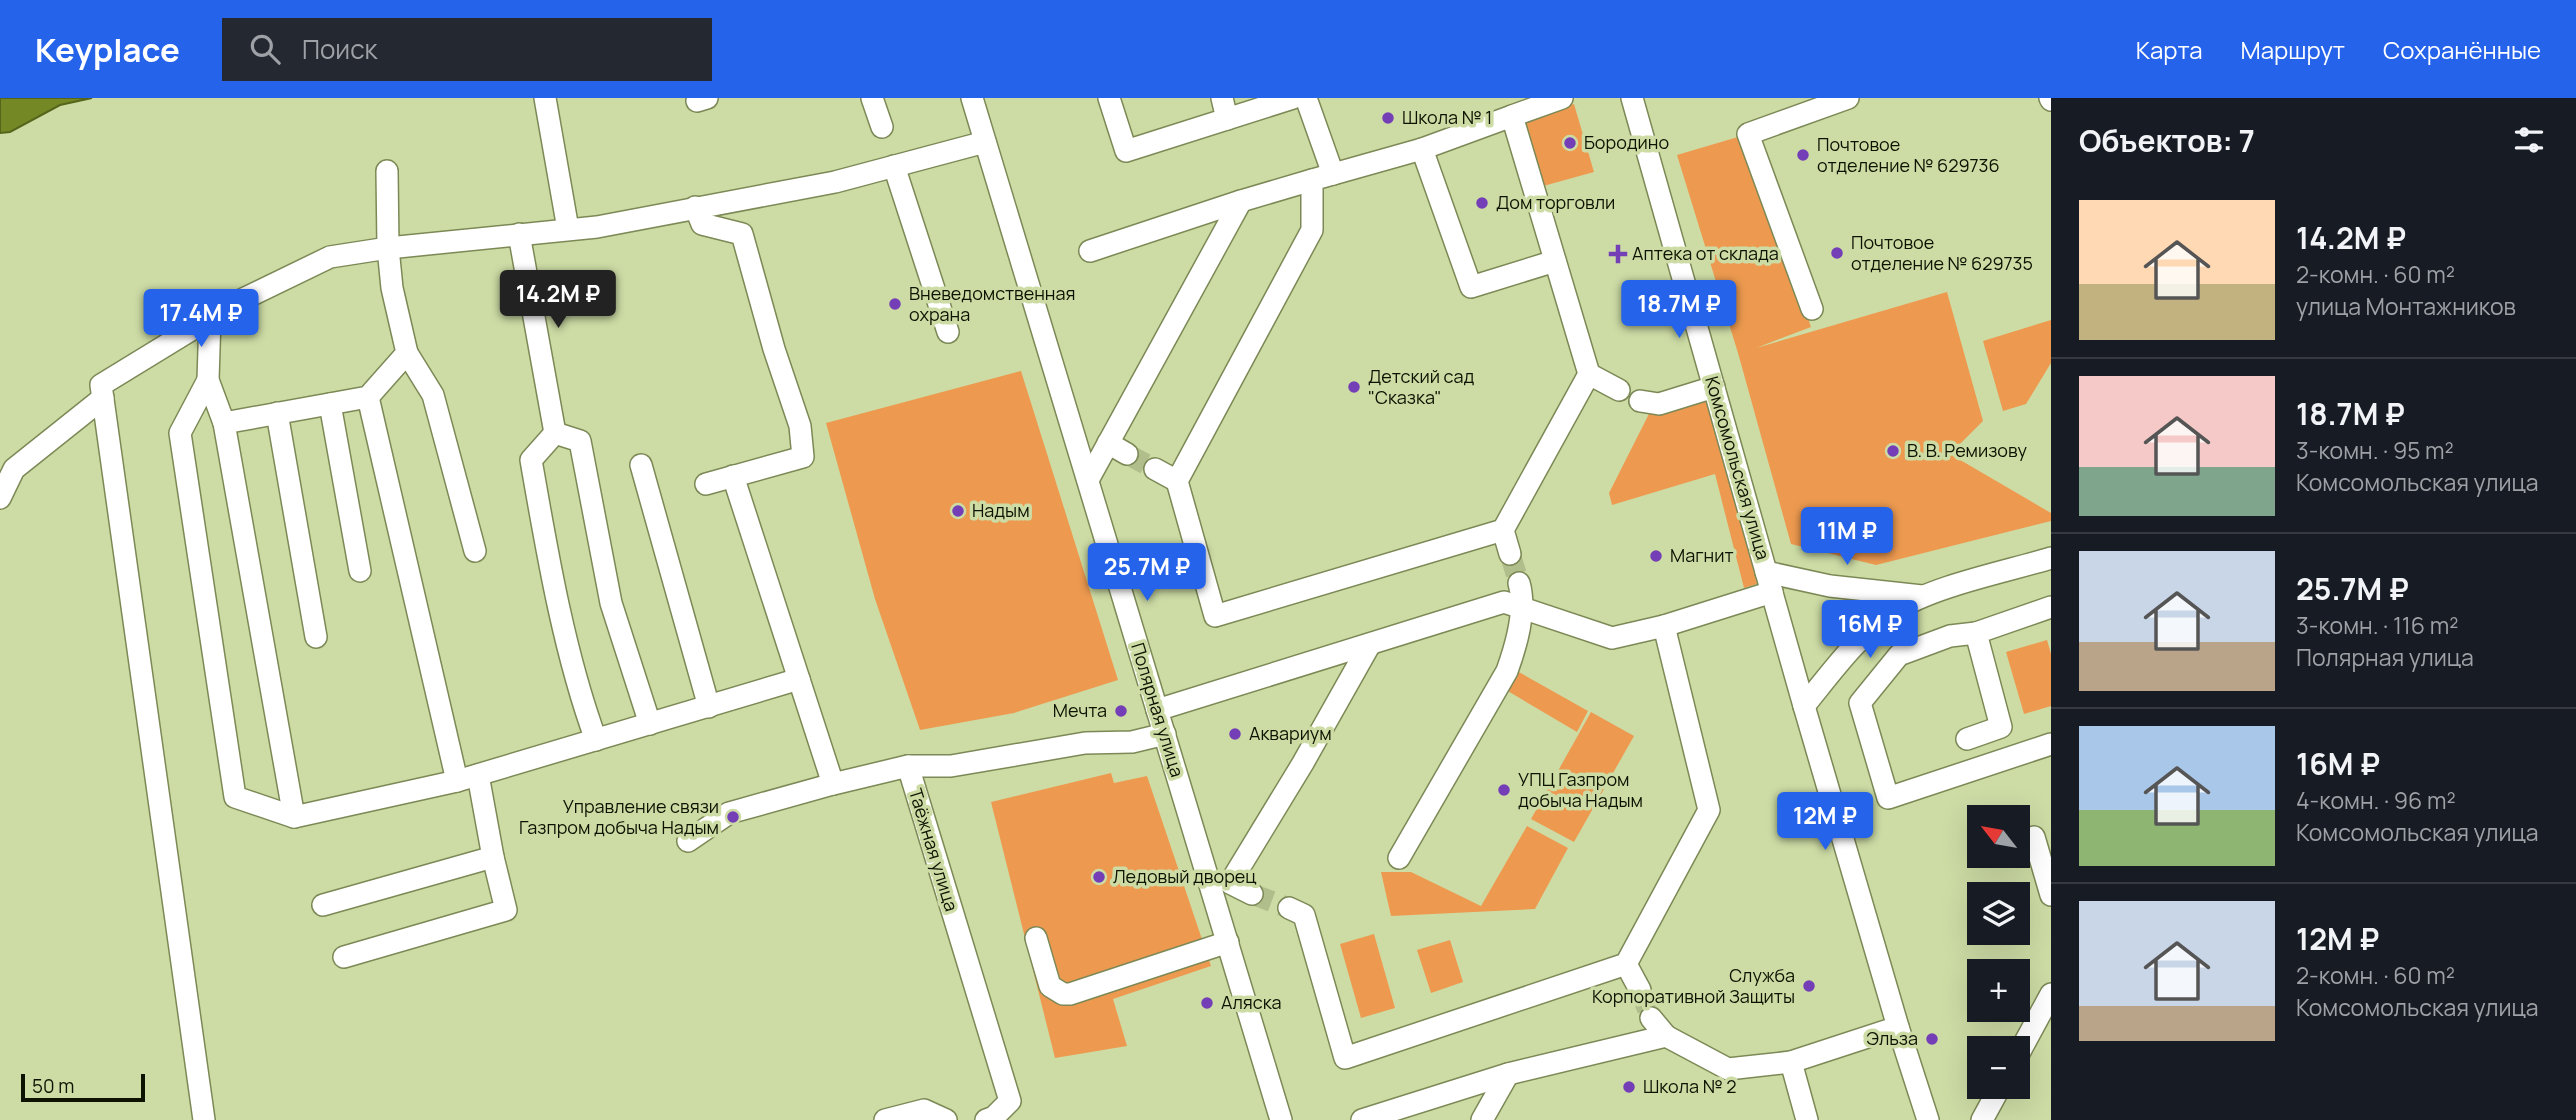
<!DOCTYPE html>
<html lang="ru">
<head>
<meta charset="utf-8">
<style>
	body { margin:0; font-family:Manrope,sans-serif; background:#242831; color:#f1f3f6; height:100vh; display:flex; flex-direction:column; font-size:26px; white-space:nowrap }
	* { box-sizing:border-box; margin:0 }
	p { font-size:23px; color:#9ea1a6 }
	.icon { flex:none; width:38px; height:38px; fill:none; stroke:currentColor; stroke-width:2; stroke-linecap:round; stroke-linejoin:round }
	.map { position:relative; flex:1; overflow:hidden }
	.drawer { display:flex; flex-direction:column; background:#171b24; width:525px }
	.drawer>* { flex:none }
	.needle { width:46px; rotate:301deg }
	.fabs { position:absolute; left:1967px; top:707px; display:grid; gap:14px }
	.fabs a { display:grid; place-items:center; width:63px; height:63px; border-radius:0px; background:#171b24; box-shadow:0 7px 28px #0002; font-size:35px }
	.scale { position:absolute; left:21px; bottom:18px; width:124px; box-sizing:border-box; padding-left:7px; border:4px solid #0d1201; border-top:0; font-size:19px; line-height:24px; white-space:nowrap; color:#0d1201; -webkit-text-stroke:5px #cddca5; paint-order:stroke }
	.price { position:absolute; translate:-50% -60px; padding:0 16px; border-radius:7px; background:#2563eb; color:#fff; font-size:23px; line-height:46px; filter:drop-shadow(0 2px 4px #0008) }
	.price::after { content:''; position:absolute; left:50%; top:42px; width:21px; height:16px; margin-left:-10px; background:inherit; clip-path:polygon(0 0,100% 0,50% 100%) }
	.price.current { background:#222; color:#fff }
	ul { padding:0; list-style:none }
	li { display:flex; align-items:center; gap:21px; height:175px; padding:0 28px }
	li+li { border-top:2px solid #363941 }
	li span { display:grid; place-items:center; flex:none; width:196px; height:140px; border-radius:0px; color:#555 }
	li>.icon { margin-inline-start:auto }
	span .icon { width:84px; height:84px; fill:#fffc; stroke-width:1 }
	li b { font-size:30px }
	h2 { display:flex; justify-content:space-between; align-items:center; height:84px; padding:0 28px; font-size:30px }
	header { display:flex; align-items:center; gap:42px; box-sizing:border-box; height:98px; padding:0 35px; background:#2563eb; color:#fff }
	header strong { font-size:33px }
	nav { display:flex; gap:38px; margin-inline-start:auto; font-size:24px }
	.search { width:490px; height:63px; background:#242831; display:flex; align-items:center; gap:18px; box-sizing:border-box; padding:0 24px; border-radius:0px; color:#9ea1a6; font-size:26px }
	main { display:flex; flex:1; min-height:0 }
	.map>svg:first-child { display:block }
</style>
</head>
<body>
<header>
<strong>Keyplace</strong>
<div class="search"><svg class="icon" aria-label="search" viewBox="0 0 24 24"><circle cx="10" cy="10" r="6"/><path d="M15 15l6 6"/></svg>Поиск</div>
<nav><a>Карта</a><a>Маршрут</a><a>Сохранённые</a></nav>
</header>
<main>
<div class="map">
<svg width="2051" height="1022" viewBox="0 0 2051 1022">
	<rect width="100%" height="100%" fill="#cddca5"/>
	<g fill="#ed9a50">
		<polygon points="1574,6 1594,74 1536,90 1524,20"/>
		<polygon points="1748,36 1811,229 1756,250 1947,194 1983,323 1950,356 2051,415 2051,423 1876,467 1791,446 1738,255 1677,57"/>
		<polygon points="2051,222 2051,265 2026,306 2003,313 1983,243"/>
		<polygon points="1021,273 1118,582 1014,615 920,632 875,501 826,325"/>
		<polygon points="1708,285 1757,486 1744,490 1715,376 1612,407 1609,395 1657,300"/>
		<polygon points="1841,491 1891,499 1852,537"/>
		<polygon points="2047,542 2051,556 2051,608 2024,616 2006,554"/>
		<polygon points="1517,573 1588,613 1577,634 1506,592"/>
		<polygon points="1591,614 1634,638 1574,744 1531,721"/>
		<polygon points="1111,675 1114,685 1147,678 1211,868 1113,901 1127,948 1055,960 991,704"/>
		<polygon points="1527,728 1568,750 1535,811 1391,818 1381,774 1411,774 1481,808"/>
		<polygon points="1374,836 1395,910 1361,920 1340,846"/>
		<polygon points="1450,842 1463,884 1431,895 1417,852"/>
	</g>
	<polygon fill="#748926" stroke="#55651b" stroke-width="2" points="0,0 92,0 60,7 10,34 0,35"/>
	<g fill="none" stroke-linecap="round" stroke-linejoin="round">
		<g stroke="#b0be8c" stroke-width="21" stroke-dasharray="21 10" stroke-linecap="butt">
			<polyline points="1127,356 1155,371"/>
			<polyline points="1510,456 1519,485"/>
			<polyline points="1252,796 1289,810"/>
			<polyline points="1640,892 1651,920"/>
		</g>
		<g stroke="#7c8956" stroke-width="24">
			<g id="minor">
				<polyline points="545,0 568,131"/>
				<polyline points="872,0 882,29"/>
				<polyline points="972,0 1281,1022"/>
				<polyline points="1109,0 1126,53 1293,0"/>
				<polyline points="1222,0 1227,21"/>
				<polyline points="1306,0 1333,76"/>
				<polyline points="1632,0 1804,608 1898,929 1928,1022"/>
				<polyline points="2050,0 2051,2"/>
				<polyline points="697,3 707,0"/>
				<polygon points="1512,18 1589,276 1503,432 1215,518 1177,383 1312,132 1312,82 1422,51"/>
				<polyline points="1512,18 1562,0"/>
				<polyline points="1422,51 1471,189 1555,163"/>
				<polyline points="894,68 948,234"/>
				<polyline points="1241,103 1312,82"/>
				<polyline points="695,109 702,126 742,136 774,251 800,328 803,359 706,386"/>
				<polyline points="519,136 555,335"/>
				<polyline points="1812,211 1748,36 1848,0"/>
				<polyline points="210,220 208,282 224,325 368,299 407,255 392,190 388,150 387,73"/>
				<polyline points="407,255 433,297 475,453"/>
				<polyline points="1589,276 1619,292"/>
				<polyline points="208,282 180,335 235,699 294,719"/>
				<polyline points="368,299 457,683"/>
				<polyline points="1640,303 1659,306 1714,289"/>
				<polyline points="330,306 360,473"/>
				<polyline points="277,315 316,539"/>
				<polyline points="224,325 294,719 457,683 799,581"/>
				<path d="M555,335L531,362C547,454 564,555 596,642"/>
				<polyline points="555,335 580,343 611,505 650,626"/>
				<polyline points="1108,345 1127,356"/>
				<polyline points="641,367 709,609"/>
				<polyline points="1155,371 1177,383"/>
				<polyline points="733,378 833,686 908,668 951,668 1085,645 1132,644 1165,636"/>
				<polyline points="1088,382 1241,103 1090,153"/>
				<polyline points="0,400 14,371 103,300"/>
				<polyline points="1503,432 1510,456"/>
				<polyline points="1766,474 1830,488 1922,498"/>
				<polyline points="1976,535 1950,538 1899,557 1860,605 1888,700 2051,646"/>
				<path d="M1804,608C1831,575 1857,538 1893,514C1932,488 2005,474 2051,460"/>
				<polyline points="1157,612 1504,504 1612,540 1664,528 1772,494"/>
				<polyline points="1967,641 2001,629 1976,535 2051,509"/>
				<polyline points="908,668 1010,1003 994,1019 986,1022"/>
				<polyline points="2034,739 2051,797"/>
				<polyline points="688,743 729,715 833,686"/>
				<path d="M1399,760L1507,573C1516,548 1527,512 1519,485"/>
				<polyline points="1252,796 1230,785 1303,665 1370,546"/>
				<polyline points="323,807 493,759 478,677"/>
				<polyline points="1289,810 1304,817 1345,960 1626,866 1709,712 1664,528"/>
				<polyline points="1036,840 1050,888 1063,896 1070,896 1228,844"/>
				<polyline points="344,859 506,812 493,759"/>
				<polyline points="1626,866 1640,892"/>
				<polyline points="1651,920 1666,938"/>
				<polyline points="2018,957 2051,896"/>
				<polyline points="1791,964 1807,1022"/>
				<polyline points="204,1022 101,287 235,205 330,159 388,150 597,129 835,84 985,44"/>
				<polyline points="885,1022 924,1012 946,1022"/>
				<polyline points="1362,1022 1508,976"/>
				<polyline points="1482,1022 1508,976 1666,938 1728,971 1791,964 1898,929"/>
				<polyline points="1982,1022 2000,989"/>
			</g>
		</g>
		<use href="#minor" stroke="#fff" stroke-width="21"/>
	</g>
	<g fill="#743fb6" stroke="#cddca5" stroke-width="2.5">
		<circle cx="1388" cy="20" r="7"/>
		<circle cx="1570" cy="45" r="7"/>
		<circle cx="1803" cy="57" r="7"/>
		<circle cx="1482" cy="105" r="7"/>
		<circle cx="1837" cy="155" r="7"/>
		<path d="M1614.5 145.5h7v7h7v7h-7v7h-7v-7h-7v-7h7z"/>
		<circle cx="895" cy="206" r="7"/>
		<circle cx="1354" cy="289" r="7"/>
		<circle cx="1893" cy="353" r="7"/>
		<circle cx="958" cy="413" r="7"/>
		<circle cx="1656" cy="458" r="7"/>
		<circle cx="1121" cy="613" r="7"/>
		<circle cx="1235" cy="636" r="7"/>
		<circle cx="1504" cy="692" r="7"/>
		<circle cx="733" cy="719" r="7"/>
		<circle cx="1099" cy="779" r="7"/>
		<circle cx="1809" cy="888" r="7"/>
		<circle cx="1207" cy="905" r="7"/>
		<circle cx="1932" cy="941" r="7"/>
		<circle cx="1629" cy="989" r="7"/>
	</g>
	<g text-anchor="middle" stroke-width="7" stroke-linejoin="round" paint-order="stroke">
		<g font-size="18" fill="#0d1201" stroke="#cddca5" text-anchor="start">
			<text x="1402" y="26">Школа № 1</text>
			<text x="1584" y="51">Бородино</text>
			<text x="1817" y="53">Почтовое<tspan x="1817" dy="21">отделение № 629736</tspan></text>
			<text x="1496" y="111">Дом торговли</text>
			<text x="1851" y="151">Почтовое<tspan x="1851" dy="21">отделение № 629735</tspan></text>
			<text x="1632" y="162">Аптека от склада</text>
			<text x="909" y="202">Вневедомственная<tspan x="909" dy="21">охрана</tspan></text>
			<text x="1368" y="285">Детский сад<tspan x="1368" dy="21">"Сказка"</tspan></text>
			<text x="1907" y="359">В. В. Ремизову</text>
			<text x="972" y="419">Надым</text>
			<text x="1670" y="464">Магнит</text>
			<text x="1107" y="619" text-anchor="end">Мечта</text>
			<text x="1249" y="642">Аквариум</text>
			<text x="1518" y="688">УПЦ Газпром<tspan x="1518" dy="21">добыча Надым</tspan></text>
			<text x="719" y="715" text-anchor="end">Управление связи<tspan x="719" dy="21">Газпром добыча Надым</tspan></text>
			<text x="1113" y="785">Ледовый дворец</text>
			<text x="1795" y="884" text-anchor="end">Служба<tspan x="1795" dy="21">Корпоративной Защиты</tspan></text>
			<text x="1221" y="911">Аляска</text>
			<text x="1918" y="947" text-anchor="end">Эльза</text>
			<text x="1643" y="995">Школа № 2</text>
		</g>
		<g font-size="18" fill="#0d1201" stroke="#cddca5">
			<text transform="translate(1737 370) rotate(74)" y="6">Комсомольская улица</text>
			<text transform="translate(1157 612) rotate(73)" y="6">Полярная улица</text>
			<text transform="translate(933 752) rotate(73)" y="6">Таёжная улица</text>
		</g>
	</g>
</svg>
<div class="fabs">
<a><svg class="needle" viewBox="-14 -14 28 28"><path d="M0-13l5 13h-10z" fill="#e53935"/><path d="M0 13l5-13h-10z" fill="#9ea1a6"/></svg></a>
<a><svg class="icon" aria-label="layers" viewBox="0 0 24 24"><path d="M12 4l9 5-9 5-9-5zM3 14l9 5 9-5"/></svg></a>
<a>+</a>
<a>−</a>
</div>
<div class="scale">50 m</div>
<b class="price current" style="left:558px;top:232px">14.2M ₽</b>
<b class="price" style="left:1679px;top:242px">18.7M ₽</b>
<b class="price" style="left:201px;top:251px">17.4M ₽</b>
<b class="price" style="left:1847px;top:469px">11M ₽</b>
<b class="price" style="left:1147px;top:505px">25.7M ₽</b>
<b class="price" style="left:1870px;top:562px">16M ₽</b>
<b class="price" style="left:1825px;top:754px">12M ₽</b>
</div>
<section class="drawer">
<h2>Объектов: 7<svg class="icon" aria-label="filters" viewBox="0 0 24 24"><path d="M4 7h16M4 17h16"/><circle cx="9" cy="7" r="2"/><circle cx="15" cy="17" r="2"/></svg></h2>
<ul>
<li><span style="background:linear-gradient(#ffd9b3 60%,#c2b280 0)"><svg class="icon" aria-label="home" viewBox="0 0 24 24"><path d="M3 11l9-7 9 7M6 9v11h12V9"/></svg></span><div><b>14.2M ₽</b><p>2-комн. · 60 m²</p><p>улица Монтажников</p></div></li>
<li><span style="background:linear-gradient(#f6c9c9 65%,#7fa58c 0)"><svg class="icon" aria-label="home" viewBox="0 0 24 24"><path d="M3 11l9-7 9 7M6 9v11h12V9"/></svg></span><div><b>18.7M ₽</b><p>3-комн. · 95 m²</p><p>Комсомольская улица</p></div></li>
<li><span style="background:linear-gradient(#c9d6e8 65%,#b9a48a 0)"><svg class="icon" aria-label="home" viewBox="0 0 24 24"><path d="M3 11l9-7 9 7M6 9v11h12V9"/></svg></span><div><b>25.7M ₽</b><p>3-комн. · 116 m²</p><p>Полярная улица</p></div></li>
<li><span style="background:linear-gradient(#a9c7e8 60%,#8fb573 0)"><svg class="icon" aria-label="home" viewBox="0 0 24 24"><path d="M3 11l9-7 9 7M6 9v11h12V9"/></svg></span><div><b>16M ₽</b><p>4-комн. · 96 m²</p><p>Комсомольская улица</p></div></li>
<li><span style="background:linear-gradient(#c9d6e8 75%,#b9a48a 0)"><svg class="icon" aria-label="home" viewBox="0 0 24 24"><path d="M3 11l9-7 9 7M6 9v11h12V9"/></svg></span><div><b>12M ₽</b><p>2-комн. · 60 m²</p><p>Комсомольская улица</p></div></li>
</ul>
</section>
</main>
</body>
</html>
